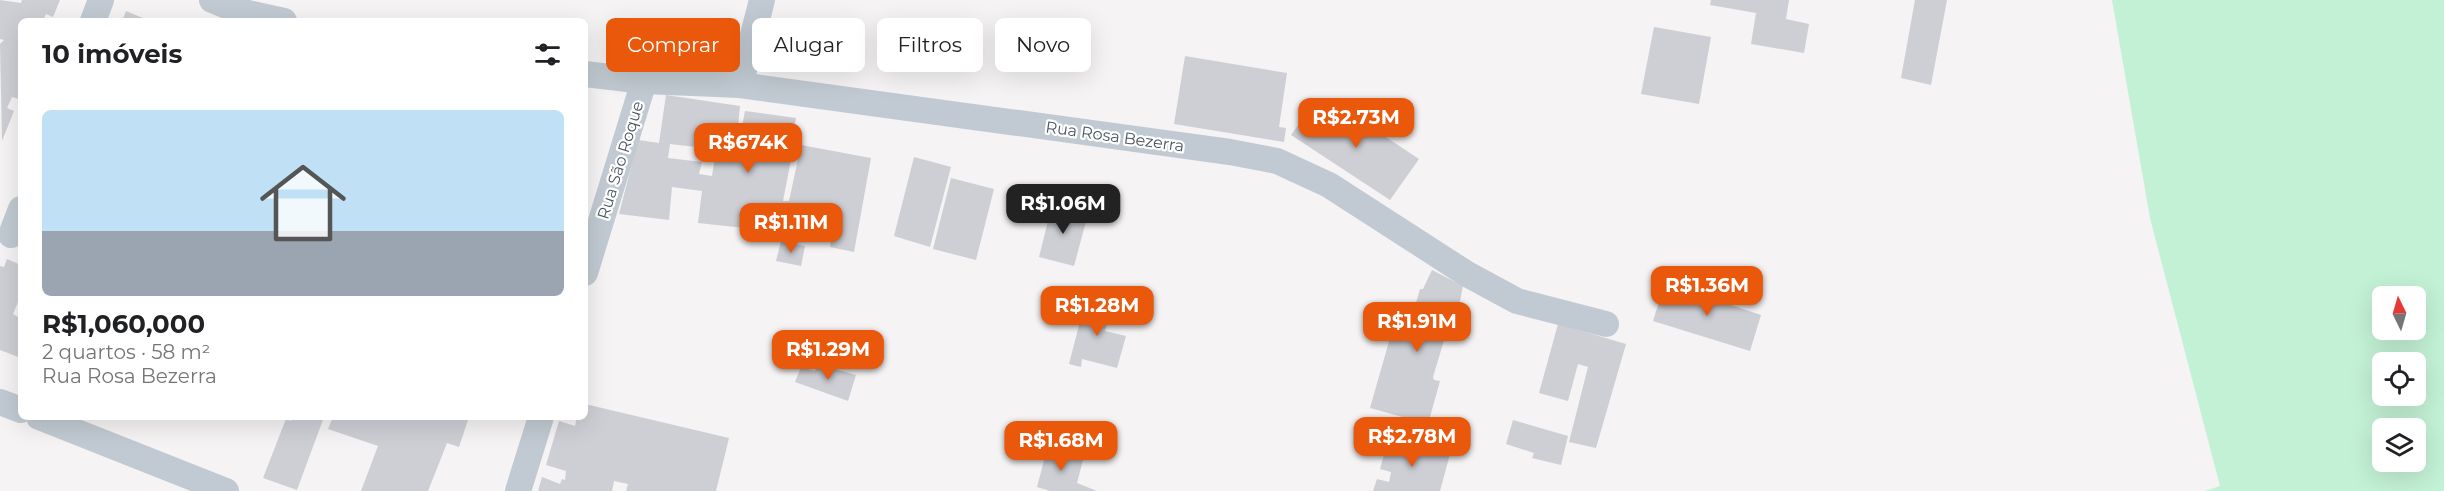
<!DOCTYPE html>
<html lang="pt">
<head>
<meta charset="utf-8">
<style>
	body { margin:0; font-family:Montserrat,sans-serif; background:#f2f2f2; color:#202124; height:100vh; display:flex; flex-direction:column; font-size:22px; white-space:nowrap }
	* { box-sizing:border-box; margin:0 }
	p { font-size:20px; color:#757577 }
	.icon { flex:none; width:33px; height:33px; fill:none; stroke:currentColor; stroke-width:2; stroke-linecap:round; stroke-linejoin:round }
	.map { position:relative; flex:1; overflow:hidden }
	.drawer { position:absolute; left:18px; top:18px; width:570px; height:402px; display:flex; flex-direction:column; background:#fff; border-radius:9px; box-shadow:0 6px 24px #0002 }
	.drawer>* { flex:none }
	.guide { position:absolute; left:606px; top:18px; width:570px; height:54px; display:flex; gap:12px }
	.needle { width:39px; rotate:355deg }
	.controls { position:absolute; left:2372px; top:286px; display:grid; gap:12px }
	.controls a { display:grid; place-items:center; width:54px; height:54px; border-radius:9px; background:#fff; box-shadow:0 6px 24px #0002; font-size:30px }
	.price { position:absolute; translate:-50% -51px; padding:0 14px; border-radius:12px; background:#ea580c; color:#fff; font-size:20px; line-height:39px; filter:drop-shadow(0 2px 3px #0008) }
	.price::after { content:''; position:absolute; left:50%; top:36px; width:18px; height:14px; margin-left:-9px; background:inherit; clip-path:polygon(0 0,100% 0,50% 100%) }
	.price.active { background:#222; color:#fff }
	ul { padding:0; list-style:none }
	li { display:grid; align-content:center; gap:12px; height:318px; padding:0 24px }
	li+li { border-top:2px solid #e0e0e0 }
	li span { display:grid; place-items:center; height:186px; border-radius:9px; color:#555 }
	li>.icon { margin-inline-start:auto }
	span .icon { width:108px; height:108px; fill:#fffc; stroke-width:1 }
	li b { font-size:26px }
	h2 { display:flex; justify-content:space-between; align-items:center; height:72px; padding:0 24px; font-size:26px }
	.tag { padding:0 21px; border-radius:9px; background:#fff; box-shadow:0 6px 24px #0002; font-size:21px; line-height:54px }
	.tag.active { background:#ea580c; color:#fff }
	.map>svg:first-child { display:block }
</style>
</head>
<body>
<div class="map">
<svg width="2444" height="491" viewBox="0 0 2444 491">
	<rect width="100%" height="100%" fill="#f5f3f3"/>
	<path fill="#c3f1d5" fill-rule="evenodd" d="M2112,0H2444V491H2205L2220,486L2150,218ZM2382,297H2415V330H2382ZM2382,363H2415V396H2382ZM2382,429H2415V462H2382Z"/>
	<g fill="#cdcfd5">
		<polygon points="0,0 21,3 22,0 60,0 53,17 46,14 43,21 21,21 21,94 19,99 12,97 7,108 14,111 2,141 0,44 4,40 0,39"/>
		<polygon points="1711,0 1789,0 1786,19 1809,24 1804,53 1751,44 1756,13 1710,5"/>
		<polygon points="1915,0 1947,0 1931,85 1901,78"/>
		<polygon points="126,11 150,21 122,21"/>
		<polygon points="1654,27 1711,37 1699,104 1641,94"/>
		<polygon points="1185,56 1287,73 1279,127 1286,128 1284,142 1174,124"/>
		<polygon points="666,95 740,106 737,137 698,133 696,147 670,144 668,158 702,162 699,174 712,176 716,150 737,152 745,111 796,118 793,134 796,134 783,201 789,201 801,145 871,158 854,252 830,247 833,229 823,227 824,215 821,232 804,228 806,220 786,215 784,227 764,224 763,230 698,223 702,191 672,187 669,220 619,214 638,140 659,143"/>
		<polygon points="1333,102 1419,159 1390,200 1291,135 1312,106 1325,114"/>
		<polygon points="914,157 951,167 930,247 894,236"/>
		<polygon points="951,178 994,189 976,260 933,249"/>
		<polygon points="1052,205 1088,214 1074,266 1039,257"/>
		<polygon points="781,241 805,246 801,266 776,261"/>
		<polygon points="7,259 21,265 21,303 18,302 13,314 18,317 21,311 21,358 0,350 0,266 4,267"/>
		<polygon points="1432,270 1463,286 1458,311 1450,308 1443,336 1445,337 1433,377 1434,380 1440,381 1428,424 1370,408 1396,317 1411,320 1420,289 1423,289"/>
		<polygon points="1665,283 1761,315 1750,351 1653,321"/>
		<polygon points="1086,298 1112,305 1105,331 1126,336 1117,368 1082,359 1081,367 1069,364"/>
		<polygon points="1558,324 1626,344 1596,448 1569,442 1588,367 1578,364 1568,401 1539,393"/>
		<polygon points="817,364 856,375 848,401 795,382 801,367 815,371"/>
		<polygon points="585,404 729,438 716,491 626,491 628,484 614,481 612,491 538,491 542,477 560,484 562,479 565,480 566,471 546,465 559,421 575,426 577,417 585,417"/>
		<polygon points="292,417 324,417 297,490 263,478 286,419 291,421"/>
		<polygon points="333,417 469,417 459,447 447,443 428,491 361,491 378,446 328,429"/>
		<polygon points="1513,420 1568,436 1561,465 1532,458 1534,453 1506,444"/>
		<polygon points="1389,437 1450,454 1440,491 1373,491 1377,479 1389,482 1391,472 1380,469"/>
		<polygon points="1049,442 1059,444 1056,454 1083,460 1077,483 1097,491 1050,491 1037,487"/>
	</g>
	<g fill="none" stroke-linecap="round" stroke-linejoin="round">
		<g stroke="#c1cad2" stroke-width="26">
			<polyline points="212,0 239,11 284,21"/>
			<polyline points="93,21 101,0"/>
			<polyline points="585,74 644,81 740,85 1230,152 1277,161 1329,185 1467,274 1517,301 1606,324"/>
			<polyline points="740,85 762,0"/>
			<polyline points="11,235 21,209"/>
			<polyline points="585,273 644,81"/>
			<polyline points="0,402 21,410"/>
			<polyline points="39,417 226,491"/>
			<polyline points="518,491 541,417"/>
		</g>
	</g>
	<g text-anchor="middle" stroke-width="4.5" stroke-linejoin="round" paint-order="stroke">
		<g font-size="16" fill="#4a5661" stroke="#fff">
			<text transform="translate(1115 136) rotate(8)" y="6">Rua Rosa Bezerra</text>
			<text transform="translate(620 160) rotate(-73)" y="6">Rua São Roque</text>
		</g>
	</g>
</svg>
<div class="controls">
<a><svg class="needle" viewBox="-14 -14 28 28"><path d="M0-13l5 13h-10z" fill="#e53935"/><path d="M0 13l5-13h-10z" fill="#757577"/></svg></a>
<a><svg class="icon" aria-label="locate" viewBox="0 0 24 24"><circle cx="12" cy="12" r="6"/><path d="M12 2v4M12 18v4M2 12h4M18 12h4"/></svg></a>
<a><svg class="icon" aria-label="layers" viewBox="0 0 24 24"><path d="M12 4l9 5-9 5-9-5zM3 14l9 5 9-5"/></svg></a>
</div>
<b class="price" style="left:1356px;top:149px">R$2.73M</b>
<b class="price" style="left:748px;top:174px">R$674K</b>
<b class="price active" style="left:1063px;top:235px">R$1.06M</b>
<b class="price" style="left:791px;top:254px">R$1.11M</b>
<b class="price" style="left:1707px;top:317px">R$1.36M</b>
<b class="price" style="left:1097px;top:337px">R$1.28M</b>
<b class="price" style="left:1417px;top:353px">R$1.91M</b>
<b class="price" style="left:828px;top:381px">R$1.29M</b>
<b class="price" style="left:1412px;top:468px">R$2.78M</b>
<b class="price" style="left:1061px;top:472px">R$1.68M</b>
<div class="guide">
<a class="tag active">Comprar</a>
<a class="tag">Alugar</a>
<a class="tag">Filtros</a>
<a class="tag">Novo</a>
</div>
<section class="drawer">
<h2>10 imóveis<svg class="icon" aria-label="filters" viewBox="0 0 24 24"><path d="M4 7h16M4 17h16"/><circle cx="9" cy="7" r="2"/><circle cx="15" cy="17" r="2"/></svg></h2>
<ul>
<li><span style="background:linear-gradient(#bfe0f5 65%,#9aa5b1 0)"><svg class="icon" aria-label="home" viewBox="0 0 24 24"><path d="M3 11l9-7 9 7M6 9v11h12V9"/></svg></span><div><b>R$1,060,000</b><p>2 quartos · 58 m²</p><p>Rua Rosa Bezerra</p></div></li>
</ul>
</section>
</div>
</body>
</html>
